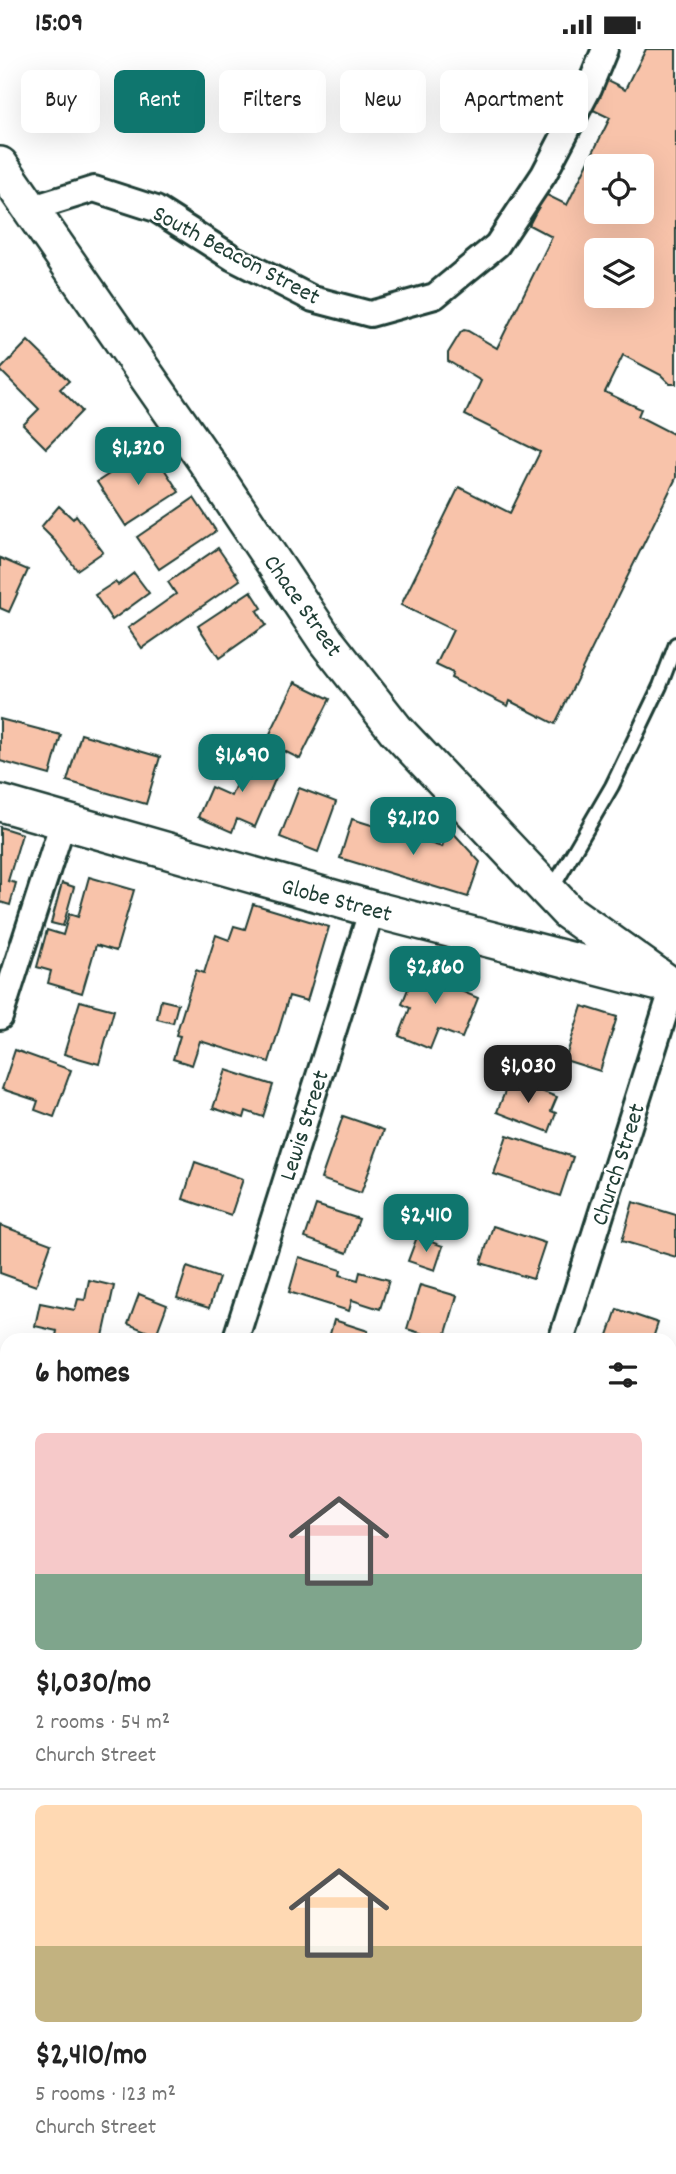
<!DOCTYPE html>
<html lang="en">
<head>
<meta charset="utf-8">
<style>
	body { margin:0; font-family:Dekko,sans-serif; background:#f2f2f2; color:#222; height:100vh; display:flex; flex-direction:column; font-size:26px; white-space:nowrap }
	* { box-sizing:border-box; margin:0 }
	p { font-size:23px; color:#767676 }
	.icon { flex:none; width:38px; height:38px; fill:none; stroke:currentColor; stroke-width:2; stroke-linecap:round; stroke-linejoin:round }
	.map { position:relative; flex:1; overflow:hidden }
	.panel { position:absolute; left:0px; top:1284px; width:677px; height:842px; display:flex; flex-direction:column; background:#fff; border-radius:21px 21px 0 0; box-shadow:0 7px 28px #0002 }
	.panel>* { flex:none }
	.hud { position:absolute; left:21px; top:21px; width:635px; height:63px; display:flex; gap:14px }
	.controls { position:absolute; left:584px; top:105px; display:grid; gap:14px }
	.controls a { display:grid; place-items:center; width:70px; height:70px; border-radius:10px; background:#fff; box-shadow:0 7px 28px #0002; font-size:35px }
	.price { position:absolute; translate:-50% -60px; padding:0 16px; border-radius:14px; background:#0f766e; color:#fff; font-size:23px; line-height:46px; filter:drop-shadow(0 2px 4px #0008) }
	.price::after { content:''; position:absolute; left:50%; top:42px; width:21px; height:16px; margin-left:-10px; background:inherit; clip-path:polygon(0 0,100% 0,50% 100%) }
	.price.active { background:#222; color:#fff }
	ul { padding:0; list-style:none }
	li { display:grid; align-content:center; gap:14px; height:371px; padding:0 35px }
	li+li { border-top:2px solid #e0e0e0 }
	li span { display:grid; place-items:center; height:217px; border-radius:10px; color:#555 }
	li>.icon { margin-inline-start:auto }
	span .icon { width:126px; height:126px; fill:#fffc; stroke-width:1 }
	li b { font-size:30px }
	h2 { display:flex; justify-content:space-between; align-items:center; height:84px; padding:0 35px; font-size:30px }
	.pill { padding:0 24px; border-radius:10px; background:#fff; box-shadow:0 7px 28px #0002; font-size:24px; line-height:63px }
	.pill.active { background:#0f766e; color:#fff }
	.status { display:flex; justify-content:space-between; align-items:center; height:49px; padding:0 35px; background:#fff; direction:ltr }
	.status svg { height:19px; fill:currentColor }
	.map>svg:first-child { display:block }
</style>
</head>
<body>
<div class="status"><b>15:09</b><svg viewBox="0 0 49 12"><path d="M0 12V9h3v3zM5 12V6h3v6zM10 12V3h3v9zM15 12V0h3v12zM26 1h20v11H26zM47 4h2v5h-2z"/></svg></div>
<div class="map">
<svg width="676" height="2125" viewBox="0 0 676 2125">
	<rect width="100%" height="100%" fill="#fff"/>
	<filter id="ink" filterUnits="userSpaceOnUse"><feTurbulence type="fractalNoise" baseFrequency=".0143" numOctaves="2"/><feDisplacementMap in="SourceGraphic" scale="14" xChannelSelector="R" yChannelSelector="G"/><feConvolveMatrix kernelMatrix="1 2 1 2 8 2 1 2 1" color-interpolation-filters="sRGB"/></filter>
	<g filter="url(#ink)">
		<polygon fill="#fdede6" points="44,2119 274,2119 298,2125 42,2125"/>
		<g fill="#f8c3aa" stroke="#1f3d34" stroke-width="2" fill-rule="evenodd">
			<path d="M646,0H676V335H670L661,326L623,306L605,343L641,360L638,367L673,385L676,379V429L555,675L510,652L508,657L451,629L453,624L436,616L453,581L401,556L459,438L510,464L540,403L465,366L481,332L448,312V304L461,283L464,281L468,282L497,299L552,188L529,176L545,145L567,156L610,69L587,58L602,28L626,40ZM597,117H642V163H597ZM597,201H642V247H597Z"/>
			<polygon points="28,292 69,332 60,340 82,362 46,399 23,376 39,360 0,321"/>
			<polygon points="150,398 179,443 126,477 97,433"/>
			<polygon points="194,449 216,482 159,520 137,488"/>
			<polygon points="59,457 73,470 76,466 103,503 77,521 55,492 41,478"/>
			<polygon points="218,499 240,531 142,599 128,579 176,545 168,533"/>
			<polygon points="0,509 28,521 9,563 0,559"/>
			<polygon points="134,524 149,544 112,571 95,546 115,533 118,536"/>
			<polygon points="251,542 262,559 257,562 266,576 219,609 198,577"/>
			<polygon points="295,633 330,650 300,710 266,693"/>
			<polygon points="0,670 61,686 50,726 0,712"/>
			<polygon points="81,685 160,708 146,755 67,732"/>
			<polygon points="238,701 280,719 255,778 237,770 232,783 198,768 211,738 231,747 243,719 231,714"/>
			<polygon points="299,739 336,753 318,803 280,788"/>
			<polygon points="352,770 442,798 448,778 480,813 468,848 340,809"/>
			<polygon points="0,778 22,785 8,832 16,834 10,856 0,853"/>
			<polygon points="89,828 134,841 116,902 96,896 82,944 48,934 51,922 37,918 47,881 63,886 69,865 78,868"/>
			<polygon points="62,834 74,838 63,877 51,874"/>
			<polygon points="253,855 329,878 307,952 289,947 269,1013 200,992 192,1016 173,1010 180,987 176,986 196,921 204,924 216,886 229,891 234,877 245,880"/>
			<polygon points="419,912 456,926 451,938 478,949 462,989 438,980 430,1000 399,987 410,959 402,955"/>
			<polygon points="161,951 178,955 173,974 157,970"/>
			<polygon points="80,952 114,961 99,1015 64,1005"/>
			<polygon points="582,957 617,968 600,1022 565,1011"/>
			<polygon points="15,1001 71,1021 54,1068 35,1061 38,1052 2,1040"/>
			<polygon points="226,1021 273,1036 263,1068 246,1062 244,1069 213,1059"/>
			<polygon points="510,1030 557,1048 551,1062 556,1064 549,1083 497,1063"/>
			<polygon points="343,1067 384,1081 361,1144 321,1130"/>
			<polygon points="507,1086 573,1108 560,1147 494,1125"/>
			<polygon points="195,1113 243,1130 231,1166 183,1150"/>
			<polygon points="633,1153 676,1166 676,1208 622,1192"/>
			<polygon points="316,1156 359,1170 347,1204 305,1189"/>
			<polygon points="0,1176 51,1195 36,1237 0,1224"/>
			<polygon points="493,1177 545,1194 533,1230 481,1214"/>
			<polygon points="417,1188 443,1197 435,1221 408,1212"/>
			<polygon points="299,1208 341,1221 340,1226 358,1231 360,1223 389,1231 380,1260 352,1251 349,1262 289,1243"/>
			<polygon points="187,1218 219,1229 209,1259 177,1249"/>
			<polygon points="89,1231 114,1237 102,1292 75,1292 56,1287 57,1282 35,1277 40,1254 75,1261 78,1250 85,1251"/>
			<polygon points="420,1236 457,1247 444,1291 407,1280"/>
			<polygon points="139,1245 167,1256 156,1286 128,1275"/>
			<polygon points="617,1260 658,1274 652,1292 606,1292"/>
			<polygon points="334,1271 368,1282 365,1292 328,1292"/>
			<polygon points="670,1420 676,1422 676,1474 670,1473"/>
			<polygon points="0,1495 7,1498 7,1526 3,1538 0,1537"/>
			<polygon points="0,1568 7,1570 7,1602 2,1619 0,1618"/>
			<polygon points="670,1595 676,1596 676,1698 670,1697"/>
			<polygon points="672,1778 676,1779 676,1840 670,1839"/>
			<polygon points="0,1798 7,1801 7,1822 0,1819"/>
			<polygon points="0,1905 7,1907 7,1978 0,1976"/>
			<polygon points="670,1916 676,1918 676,1949 670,1948"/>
			<polygon points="676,2070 676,2125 664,2125 664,2119 670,2119 670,2093"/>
			<polygon points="57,2119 155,2119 154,2125 56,2125"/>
		</g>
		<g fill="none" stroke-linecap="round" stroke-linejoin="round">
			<g stroke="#1f3d34" stroke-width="18">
				<polyline id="lane" points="552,840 612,737 660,637 676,595"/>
			</g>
			<g stroke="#1f3d34" stroke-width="30">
				<g id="street">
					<polyline points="30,160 94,140 156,160 233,209 313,250 370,265 435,247 497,196 544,125 589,39 605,0"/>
					<polyline points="0,968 63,773"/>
					<polyline points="235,1292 372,860"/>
					<polyline points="561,1292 673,938"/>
					<polyline points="670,1742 676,1743"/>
					<polyline points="0,2014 7,2016"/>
					<polyline points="424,2119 446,2125"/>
					<polyline points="20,2125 22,2119"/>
				</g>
			</g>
			<g stroke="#1f3d34" stroke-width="40">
				<g id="secondary">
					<polyline points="0,116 205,411 326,592 396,681 568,863 673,938"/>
					<polyline points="0,754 372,860 655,933"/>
				</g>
			</g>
			<use href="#lane" stroke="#fff" stroke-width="12"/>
			<use href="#street" stroke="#fff" stroke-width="24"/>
			<use href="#secondary" stroke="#fff" stroke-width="35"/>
		</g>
	</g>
	<g text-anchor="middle" stroke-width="5" stroke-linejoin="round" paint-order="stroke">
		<g font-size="24" fill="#1f3d34" stroke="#fff">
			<text transform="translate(237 205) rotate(28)" y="8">South Beacon Street</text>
			<text transform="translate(304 556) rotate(55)" y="8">Chace Street</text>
			<text transform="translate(337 850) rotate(15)" y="8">Globe Street</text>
			<text transform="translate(303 1076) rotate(-72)" y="8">Lewis Street</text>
			<text transform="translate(617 1115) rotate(-72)" y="8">Church Street</text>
		</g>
	</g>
</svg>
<div class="controls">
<a><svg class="icon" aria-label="locate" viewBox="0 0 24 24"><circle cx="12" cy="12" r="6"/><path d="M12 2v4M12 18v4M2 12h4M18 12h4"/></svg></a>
<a><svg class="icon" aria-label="layers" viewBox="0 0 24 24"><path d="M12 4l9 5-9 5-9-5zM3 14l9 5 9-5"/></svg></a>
</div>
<b class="price" style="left:138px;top:438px">$1,320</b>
<b class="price" style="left:242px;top:745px">$1,690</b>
<b class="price" style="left:413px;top:808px">$2,120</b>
<b class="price" style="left:435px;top:957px">$2,860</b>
<b class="price active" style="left:528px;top:1056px">$1,030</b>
<b class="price" style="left:426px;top:1205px">$2,410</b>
<div class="hud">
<a class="pill">Buy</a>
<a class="pill active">Rent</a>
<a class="pill">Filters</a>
<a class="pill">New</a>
<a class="pill">Apartment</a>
</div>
<section class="panel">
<h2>6 homes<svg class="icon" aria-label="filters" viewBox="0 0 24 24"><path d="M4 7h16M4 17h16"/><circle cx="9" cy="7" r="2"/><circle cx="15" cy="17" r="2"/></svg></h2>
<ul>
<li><span style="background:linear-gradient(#f6c9c9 65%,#7fa58c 0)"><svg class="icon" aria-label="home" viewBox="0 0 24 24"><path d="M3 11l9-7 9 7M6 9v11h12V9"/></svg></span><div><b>$1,030/mo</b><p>2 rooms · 54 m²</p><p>Church Street</p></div></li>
<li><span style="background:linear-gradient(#ffd9b3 65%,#c2b280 0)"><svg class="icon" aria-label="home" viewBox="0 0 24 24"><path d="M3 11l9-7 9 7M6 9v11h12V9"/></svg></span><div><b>$2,410/mo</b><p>5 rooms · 123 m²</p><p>Church Street</p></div></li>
</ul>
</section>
</div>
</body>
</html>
